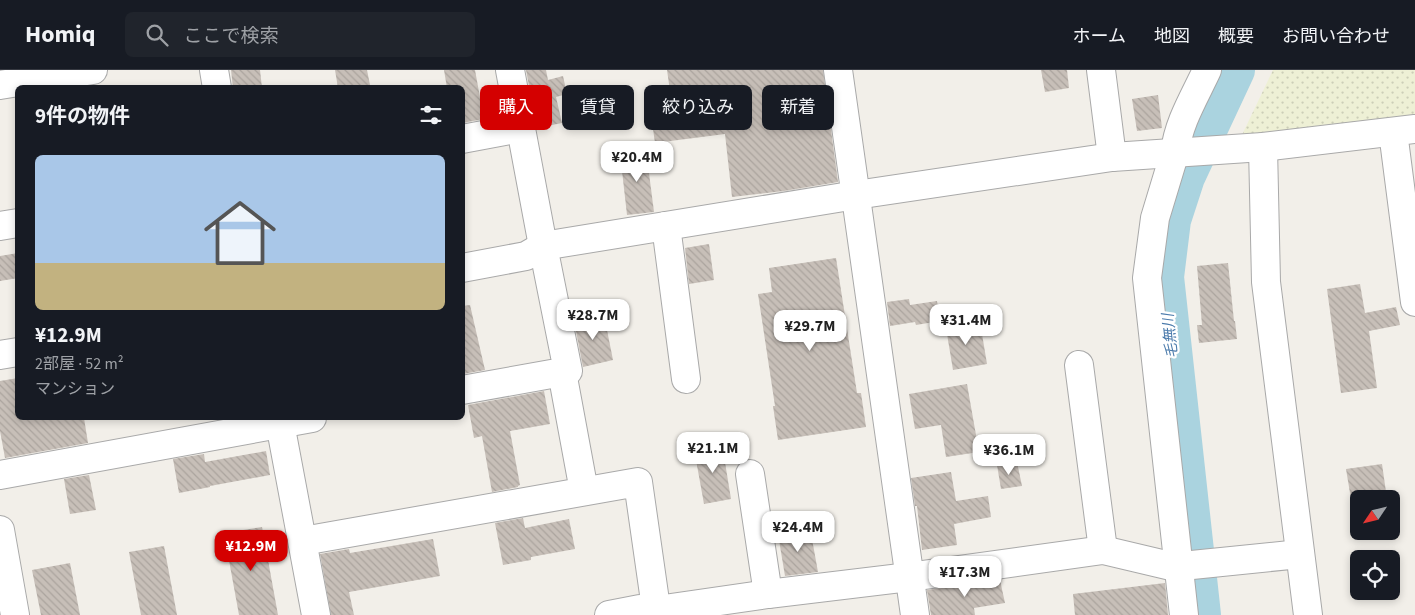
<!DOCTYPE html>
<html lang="ja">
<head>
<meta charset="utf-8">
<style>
	body { margin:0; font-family:"Source Sans 3","Noto Sans JP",sans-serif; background:#20242c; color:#f1f3f6; height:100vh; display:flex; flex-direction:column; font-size:19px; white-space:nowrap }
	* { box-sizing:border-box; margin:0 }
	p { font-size:16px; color:#9ea1a6 }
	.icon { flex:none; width:28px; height:28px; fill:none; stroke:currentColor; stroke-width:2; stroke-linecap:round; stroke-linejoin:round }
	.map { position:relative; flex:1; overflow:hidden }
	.panel { position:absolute; left:15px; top:15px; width:450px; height:335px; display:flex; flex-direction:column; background:#171b24; border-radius:8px; box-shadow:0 2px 8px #0003 }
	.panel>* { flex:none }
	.guide { position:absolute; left:480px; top:15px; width:475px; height:45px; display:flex; gap:10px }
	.needle { width:32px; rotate:235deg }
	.buttons { position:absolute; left:1350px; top:420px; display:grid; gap:10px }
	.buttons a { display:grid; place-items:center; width:50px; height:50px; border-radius:8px; background:#171b24; box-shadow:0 2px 8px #0003; font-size:25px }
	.price { position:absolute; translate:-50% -42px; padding:0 11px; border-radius:10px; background:#fff; color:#222; font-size:16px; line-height:32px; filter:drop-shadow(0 1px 2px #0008) }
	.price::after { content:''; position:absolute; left:50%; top:30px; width:15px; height:11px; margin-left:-8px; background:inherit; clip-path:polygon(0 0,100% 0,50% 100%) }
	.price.current { background:#d40000; color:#fff }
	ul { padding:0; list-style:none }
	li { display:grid; align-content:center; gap:10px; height:265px; padding:0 20px }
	li span { display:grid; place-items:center; height:155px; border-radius:8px; color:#555 }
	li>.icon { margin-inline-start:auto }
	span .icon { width:90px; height:90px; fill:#fffc; stroke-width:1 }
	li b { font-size:21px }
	h2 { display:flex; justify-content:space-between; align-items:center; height:60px; padding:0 20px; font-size:21px }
	.tag { padding:0 18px; border-radius:8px; background:#171b24; box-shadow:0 2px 8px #0003; font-size:18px; line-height:45px }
	.tag.current { background:#d40000; color:#fff }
	header { display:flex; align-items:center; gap:30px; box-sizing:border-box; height:70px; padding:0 25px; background:#171b24; border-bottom:1px solid #363941 }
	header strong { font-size:24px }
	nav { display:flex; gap:28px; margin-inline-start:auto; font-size:18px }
	.search { width:350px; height:45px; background:#20242c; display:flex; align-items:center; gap:12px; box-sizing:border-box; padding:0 18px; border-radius:8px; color:#9ea1a6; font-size:19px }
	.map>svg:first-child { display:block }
</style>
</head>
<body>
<header>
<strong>Homiq</strong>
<div class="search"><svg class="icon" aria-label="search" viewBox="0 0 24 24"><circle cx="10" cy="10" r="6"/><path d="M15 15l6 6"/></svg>ここで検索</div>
<nav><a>ホーム</a><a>地図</a><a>概要</a><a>お問い合わせ</a></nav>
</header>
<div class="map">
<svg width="1415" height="545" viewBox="0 0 1415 545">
	<defs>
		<pattern id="farmland-dots" width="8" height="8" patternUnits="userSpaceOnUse" patternTransform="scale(1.25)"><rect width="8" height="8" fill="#eef0d5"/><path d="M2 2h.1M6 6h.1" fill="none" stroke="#ccceb7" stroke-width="1.8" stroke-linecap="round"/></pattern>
		<pattern id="building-back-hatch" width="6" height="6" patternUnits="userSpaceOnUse" patternTransform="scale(1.25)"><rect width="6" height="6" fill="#c7bfb8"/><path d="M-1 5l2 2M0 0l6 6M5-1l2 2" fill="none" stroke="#aba49e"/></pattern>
	</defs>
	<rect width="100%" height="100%" fill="#f2efe9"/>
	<polygon fill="url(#farmland-dots)" points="1273,0 1415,0 1415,46 1241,67"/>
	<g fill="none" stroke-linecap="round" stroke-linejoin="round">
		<polyline stroke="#aad3df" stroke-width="40" points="1201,545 1164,207 1171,150 1185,107 1235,0"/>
	</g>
	<g fill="url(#building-back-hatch)">
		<polygon points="231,0 260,0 262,18 233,18"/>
		<polygon points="335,0 367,0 370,15 358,18 338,18"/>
		<polygon points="444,0 475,0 484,49 462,53 462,18 447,18"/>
		<polygon points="526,0 546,0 548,10 563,6 567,24 556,27 562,53 537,58"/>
		<polygon points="667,0 823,0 838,112 784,121 732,127 725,64 655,73 649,31 671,28"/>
		<polygon points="1041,0 1067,0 1069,18 1045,22"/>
		<polygon points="1158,25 1162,58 1137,61 1132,29"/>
		<polygon points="646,80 654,142 627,145 620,83"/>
		<polygon points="709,174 714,210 689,214 685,178"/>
		<polygon points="18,183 18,208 0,211 0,186"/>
		<polygon points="836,188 857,323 861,323 866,357 778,370 773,336 775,336 758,224 772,222 769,198"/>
		<polygon points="1228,193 1234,251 1235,251 1237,269 1199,273 1197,255 1202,255 1197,196"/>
		<polygon points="1360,214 1365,243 1396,237 1400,255 1369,261 1377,318 1341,323 1327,219"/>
		<polygon points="909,229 910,235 937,231 940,251 916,255 915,252 890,256 887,232"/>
		<polygon points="470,235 485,300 463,304 462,236"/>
		<polygon points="604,245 613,290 583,297 574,251"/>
		<polygon points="980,252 987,294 953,300 946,258"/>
		<polygon points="18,308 18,348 84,348 88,373 5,388 0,361 0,311"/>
		<polygon points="967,314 979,382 946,387 941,355 915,359 909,324"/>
		<polygon points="544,321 550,354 510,361 520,415 518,416 518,417 492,422 482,366 474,368 468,335"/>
		<polygon points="722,374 731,429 704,434 694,379"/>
		<polygon points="266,381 270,405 210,416 210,417 179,423 173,389 204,384 205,392"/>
		<polygon points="1017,392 1022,416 1001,419 997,395"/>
		<polygon points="1382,394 1387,429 1351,429 1346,399"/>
		<polygon points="951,402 956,431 988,426 991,447 954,454 957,475 922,480 917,436 915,436 911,408"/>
		<polygon points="89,405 96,440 70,444 64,409"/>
		<polygon points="523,448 525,458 569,449 575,479 531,487 531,490 503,495 495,453"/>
		<polygon points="262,457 278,545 239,545 224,463"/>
		<polygon points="810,458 818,502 785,506 778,464"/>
		<polygon points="433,469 440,506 349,522 354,545 331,545 320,484 349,479 350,483"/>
		<polygon points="164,476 177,545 141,545 129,482"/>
		<polygon points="70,493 80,545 41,545 32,500"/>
		<polygon points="1000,510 1005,533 974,538 975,545 931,545 927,520"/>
		<polygon points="1165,513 1168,545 1075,545 1073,524"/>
	</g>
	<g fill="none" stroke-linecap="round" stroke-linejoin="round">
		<g stroke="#a9a9a9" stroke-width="30">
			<g id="minor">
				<polyline points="214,0 217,18"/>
				<polyline points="838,0 915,545"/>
				<polyline points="1101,0 1112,87"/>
				<polyline points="0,15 93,0"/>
				<polyline points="1393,62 1415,232"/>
				<polyline points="462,69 520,58"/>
				<polyline points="1263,77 1266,212 1308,545"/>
				<polyline points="0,156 18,153"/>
				<polyline points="666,156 686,309"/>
				<polyline points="462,198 526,186 543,176 856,125 1112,87 1263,77 1415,59"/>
				<polyline points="0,285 18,282"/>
				<polyline points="1079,295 1103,480"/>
				<polyline points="562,302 584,421"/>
				<polyline points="462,320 568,301 543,176 510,0"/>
				<polyline points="279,348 316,545"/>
				<polyline points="750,404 768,524"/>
				<polyline points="0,405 312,348"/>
				<polyline points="0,460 15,545"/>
				<polyline points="303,471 638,412 657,545"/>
				<polyline points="1182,496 1300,484"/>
				<polyline points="609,545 640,539 657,540 768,524 909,507 1103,480 1179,498"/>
				<path d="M1184,545L1147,208L1155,148L1175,82C1178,53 1195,26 1207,0"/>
			</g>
		</g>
		<use href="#minor" stroke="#fff" stroke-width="28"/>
	</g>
	<g text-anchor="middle" stroke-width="4.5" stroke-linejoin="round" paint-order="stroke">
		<g font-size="15" font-style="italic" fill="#4a7aab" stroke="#fff">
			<text transform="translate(1170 266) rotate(-96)" y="5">毛無川</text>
		</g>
	</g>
</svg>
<div class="buttons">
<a><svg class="needle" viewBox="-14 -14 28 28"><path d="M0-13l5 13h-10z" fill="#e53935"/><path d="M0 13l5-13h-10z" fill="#9ea1a6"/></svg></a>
<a><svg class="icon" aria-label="locate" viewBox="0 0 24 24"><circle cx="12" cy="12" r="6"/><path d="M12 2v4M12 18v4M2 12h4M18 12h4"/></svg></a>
</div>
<b class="price" style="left:637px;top:113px">¥20.4M</b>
<b class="price" style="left:593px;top:271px">¥28.7M</b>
<b class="price" style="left:966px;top:276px">¥31.4M</b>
<b class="price" style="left:810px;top:282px">¥29.7M</b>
<b class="price" style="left:713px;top:404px">¥21.1M</b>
<b class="price" style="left:1009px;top:406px">¥36.1M</b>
<b class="price" style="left:798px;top:483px">¥24.4M</b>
<b class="price current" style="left:251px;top:502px">¥12.9M</b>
<b class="price" style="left:965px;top:528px">¥17.3M</b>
<div class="guide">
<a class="tag current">購入</a>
<a class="tag">賃貸</a>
<a class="tag">絞り込み</a>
<a class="tag">新着</a>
</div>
<section class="panel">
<h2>9件の物件<svg class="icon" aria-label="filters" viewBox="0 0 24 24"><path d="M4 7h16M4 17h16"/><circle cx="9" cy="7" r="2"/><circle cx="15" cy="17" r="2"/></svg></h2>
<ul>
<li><span style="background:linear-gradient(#a9c7e8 70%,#c2b280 0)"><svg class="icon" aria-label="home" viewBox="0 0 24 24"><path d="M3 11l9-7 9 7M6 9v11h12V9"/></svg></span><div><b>¥12.9M</b><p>2部屋 · 52 m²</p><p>マンション</p></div></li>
</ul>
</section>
</div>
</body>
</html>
